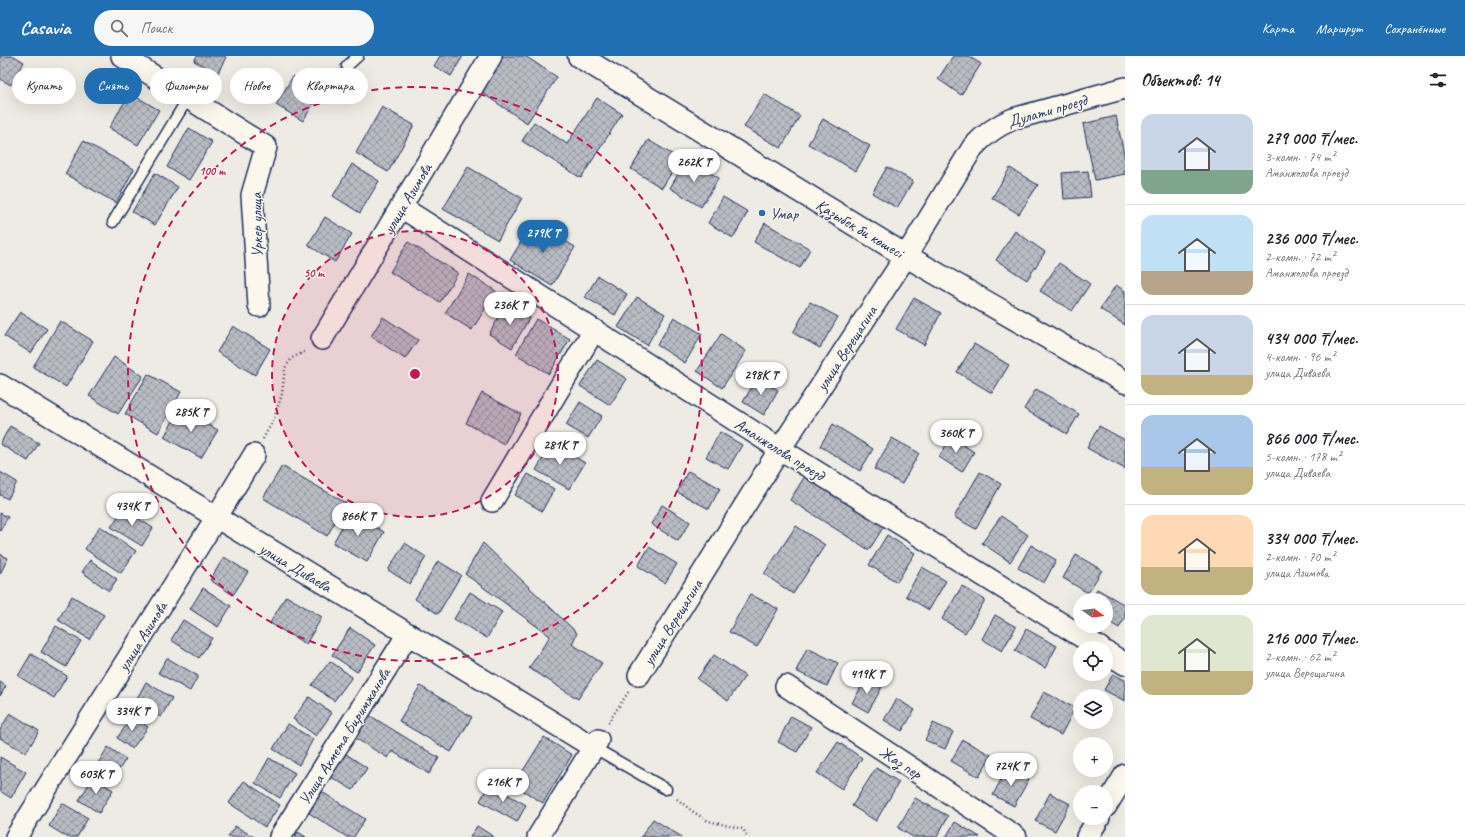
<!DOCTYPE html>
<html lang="ru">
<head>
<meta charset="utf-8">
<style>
	body { margin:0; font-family:Caveat,sans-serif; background:#f6f6f6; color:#202124; height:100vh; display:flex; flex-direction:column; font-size:15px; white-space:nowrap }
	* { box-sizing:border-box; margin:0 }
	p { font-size:13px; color:#757577 }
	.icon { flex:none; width:22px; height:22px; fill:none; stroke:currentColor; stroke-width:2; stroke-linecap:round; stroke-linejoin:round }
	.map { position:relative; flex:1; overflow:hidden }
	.side { display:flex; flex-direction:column; background:#fff; width:340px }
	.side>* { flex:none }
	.top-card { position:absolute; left:12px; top:12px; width:380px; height:36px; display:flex; gap:8px }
	.needle { width:26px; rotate:104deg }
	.fabs { position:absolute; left:1073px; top:537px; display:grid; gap:8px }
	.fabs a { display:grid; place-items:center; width:40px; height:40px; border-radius:50%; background:#fff; box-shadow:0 4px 16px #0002; font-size:20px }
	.price { position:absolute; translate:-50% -34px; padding:0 9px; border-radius:14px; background:#fff; color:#222; font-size:13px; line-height:26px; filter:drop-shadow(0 1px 2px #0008) }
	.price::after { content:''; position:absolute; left:50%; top:24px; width:12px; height:9px; margin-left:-6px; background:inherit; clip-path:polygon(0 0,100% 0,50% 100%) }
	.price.current { background:#1f6fb2; color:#fff }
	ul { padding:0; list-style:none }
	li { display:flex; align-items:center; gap:12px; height:100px; padding:0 16px }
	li+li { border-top:1px solid #e0e0e0 }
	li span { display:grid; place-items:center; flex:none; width:112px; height:80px; border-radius:12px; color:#555 }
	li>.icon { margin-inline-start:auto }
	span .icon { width:48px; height:48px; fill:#fffc; stroke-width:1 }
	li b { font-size:17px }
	h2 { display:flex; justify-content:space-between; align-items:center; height:48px; padding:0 16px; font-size:17px }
	.chip { padding:0 14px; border-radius:18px; background:#fff; box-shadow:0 4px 16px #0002; font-size:14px; line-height:36px }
	.chip.current { background:#1f6fb2; color:#fff }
	header { display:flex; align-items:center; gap:24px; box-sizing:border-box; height:56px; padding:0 20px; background:#1f6fb2; color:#fff }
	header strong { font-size:19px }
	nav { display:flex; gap:22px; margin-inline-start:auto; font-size:14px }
	.search { width:280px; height:36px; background:#f6f6f6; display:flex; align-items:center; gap:10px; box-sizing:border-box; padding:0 14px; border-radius:22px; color:#757577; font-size:15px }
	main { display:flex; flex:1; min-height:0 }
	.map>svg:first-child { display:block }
</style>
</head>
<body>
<header>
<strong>Casavia</strong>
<div class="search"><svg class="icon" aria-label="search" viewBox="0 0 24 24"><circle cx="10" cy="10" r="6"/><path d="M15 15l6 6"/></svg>Поиск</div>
<nav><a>Карта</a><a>Маршрут</a><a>Сохранённые</a></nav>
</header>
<main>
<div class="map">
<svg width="1125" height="781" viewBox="0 0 1125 781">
	<defs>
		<pattern id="building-cross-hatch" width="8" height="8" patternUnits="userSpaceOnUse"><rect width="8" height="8" fill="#b9bcc3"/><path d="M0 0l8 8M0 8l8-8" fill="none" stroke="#9699a2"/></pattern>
	</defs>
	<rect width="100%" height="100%" fill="#eeebe4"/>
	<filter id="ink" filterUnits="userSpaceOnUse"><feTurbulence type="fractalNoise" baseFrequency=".025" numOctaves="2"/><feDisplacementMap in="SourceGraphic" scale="8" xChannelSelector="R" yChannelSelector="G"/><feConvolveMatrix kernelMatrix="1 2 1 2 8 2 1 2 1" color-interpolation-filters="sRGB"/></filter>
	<g filter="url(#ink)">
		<g fill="url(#building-cross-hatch)" stroke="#1b2f5e">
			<polygon points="0,0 14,0 24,6 11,29 0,23"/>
			<polygon points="197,0 224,0 226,1 218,17 194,5"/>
			<polygon points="440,0 463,0 451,20 434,10"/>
			<polygon points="497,0 525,0 557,21 527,67 476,33"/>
			<polygon points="953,0 968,0 981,8 961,39 938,23"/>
			<polygon points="293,20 320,37 303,65 276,49"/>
			<polygon points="130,37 159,54 138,89 109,72"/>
			<polygon points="764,38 800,60 781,92 744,71"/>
			<polygon points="597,42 622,58 581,122 522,85 534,66 567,88"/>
			<polygon points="382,51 414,69 388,116 356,97"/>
			<polygon points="1116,60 1125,103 1125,118 1095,124 1083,68"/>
			<polygon points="823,63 870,90 856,115 808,88"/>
			<polygon points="189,72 212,86 189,124 167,111"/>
			<polygon points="648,84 680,103 662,132 631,113"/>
			<polygon points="83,85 134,113 116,147 65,118"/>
			<polygon points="687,103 719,122 701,151 670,132"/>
			<polygon points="352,108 379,125 360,157 333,140"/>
			<polygon points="468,111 522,142 498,184 443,153"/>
			<polygon points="887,111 913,125 897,152 872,137"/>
			<polygon points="1010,112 1038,129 1019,158 992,142"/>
			<polygon points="1088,115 1091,141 1064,143 1062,117"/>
			<polygon points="155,117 178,131 155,169 132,156"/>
			<polygon points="723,141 748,156 733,182 708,167"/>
			<polygon points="325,161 352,178 335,206 308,189"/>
			<polygon points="533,166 575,191 552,230 510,204"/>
			<polygon points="765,167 810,193 800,212 754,186"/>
			<polygon points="1015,175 1045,196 1027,224 996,204"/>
			<polygon points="408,186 458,217 440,246 390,216"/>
			<polygon points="1059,207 1090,228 1072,255 1040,235"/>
			<polygon points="469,218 496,235 472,274 445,257"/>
			<polygon points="598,220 627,238 615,259 585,241"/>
			<polygon points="1116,229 1125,235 1125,269 1100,253"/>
			<polygon points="637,241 665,258 647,289 618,271"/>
			<polygon points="914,242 941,257 924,289 896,273"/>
			<polygon points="810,246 838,261 820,292 793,277"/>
			<polygon points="507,247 530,261 512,292 489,278"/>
			<polygon points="20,256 47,273 31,297 4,280"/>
			<polygon points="383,261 418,284 405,303 371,280"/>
			<polygon points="674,261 702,278 685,307 657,289"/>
			<polygon points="536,263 570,283 549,318 516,298"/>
			<polygon points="60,265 93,285 66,331 33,311"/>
			<polygon points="233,270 270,293 255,319 217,296"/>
			<polygon points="721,278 746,295 722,332 697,315"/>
			<polygon points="974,288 1009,309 992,337 957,316"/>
			<polygon points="114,301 143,320 118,358 89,340"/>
			<polygon points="597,304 627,323 610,349 580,330"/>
			<polygon points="148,318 181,336 158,377 125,358"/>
			<polygon points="757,322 778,334 764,359 743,346"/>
			<polygon points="1036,333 1079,358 1067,378 1024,353"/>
			<polygon points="482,337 521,358 504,388 466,367"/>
			<polygon points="580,346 602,360 588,382 566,369"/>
			<polygon points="180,353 218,374 201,402 164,381"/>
			<polygon points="833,368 873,393 860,415 820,390"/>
			<polygon points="10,370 39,387 28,405 0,388"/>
			<polygon points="1099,370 1125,384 1125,413 1087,392"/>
			<polygon points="720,376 742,389 728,413 706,401"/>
			<polygon points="951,381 974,396 962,416 939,401"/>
			<polygon points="892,382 919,397 902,428 874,413"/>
			<polygon points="552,387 585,407 569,433 536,414"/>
			<polygon points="282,410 346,447 327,480 263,442"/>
			<polygon points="688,415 720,432 709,453 677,436"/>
			<polygon points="0,416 17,426 8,443 0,439"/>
			<polygon points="980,416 1001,428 976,473 954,461"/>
			<polygon points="528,418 554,433 542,455 515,439"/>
			<polygon points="805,420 884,470 869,494 790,444"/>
			<polygon points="662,449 690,466 678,485 651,468"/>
			<polygon points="123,453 153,472 142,490 111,471"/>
			<polygon points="350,456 384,476 367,506 333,487"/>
			<polygon points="0,457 8,461 0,475"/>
			<polygon points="1001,460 1028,479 1010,506 982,487"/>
			<polygon points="100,470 136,495 121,517 85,493"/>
			<polygon points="796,470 825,489 793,538 764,518"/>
			<polygon points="887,479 915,497 897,526 869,509"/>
			<polygon points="405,487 426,501 410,528 388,514"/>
			<polygon points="483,487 577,577 572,588 602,607 578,643 529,612 550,580 465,518"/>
			<polygon points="1031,489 1056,504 1044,527 1018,512"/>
			<polygon points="649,491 677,508 665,527 638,510"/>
			<polygon points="0,498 8,502 0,518"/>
			<polygon points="1076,499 1102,514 1088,537 1063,522"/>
			<polygon points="224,501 248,516 233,539 210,524"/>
			<polygon points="90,504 117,523 109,535 82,516"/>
			<polygon points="438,505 461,519 438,558 415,543"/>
			<polygon points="922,511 946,525 929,554 906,540"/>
			<polygon points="962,530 985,544 965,577 942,563"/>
			<polygon points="203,532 231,550 218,571 190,553"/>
			<polygon points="1097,533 1125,549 1125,562 1119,572 1106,564 1106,544 1091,544"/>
			<polygon points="470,536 502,556 487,582 454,563"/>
			<polygon points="750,538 778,553 757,591 729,576"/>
			<polygon points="72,540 104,559 89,583 58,564"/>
			<polygon points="286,540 322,561 306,588 270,567"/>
			<polygon points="995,559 1016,571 1002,595 982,583"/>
			<polygon points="183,564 212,582 199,602 171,584"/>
			<polygon points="56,570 81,585 66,611 41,596"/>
			<polygon points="350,572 375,589 357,616 332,599"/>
			<polygon points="1026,573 1057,590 1045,612 1015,595"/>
			<polygon points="807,592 838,607 827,630 796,615"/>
			<polygon points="31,598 67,620 54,642 18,620"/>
			<polygon points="714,599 745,620 728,645 697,623"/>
			<polygon points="167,602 198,620 190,635 158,617"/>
			<polygon points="330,605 352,621 334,645 312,629"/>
			<polygon points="1113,618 1125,624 1125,645 1104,634"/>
			<polygon points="866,622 882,631 868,656 852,647"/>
			<polygon points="0,626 6,630 0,640"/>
			<polygon points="146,626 172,642 161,661 135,646"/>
			<polygon points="420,630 472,661 451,696 399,665"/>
			<polygon points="1044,636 1075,652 1061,679 1030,663"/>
			<polygon points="309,641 332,657 316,680 293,663"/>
			<polygon points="897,643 915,654 902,675 884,664"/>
			<polygon points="10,657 39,675 26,697 0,682 0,674"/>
			<polygon points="369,659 439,702 429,718 392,695 388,702 355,682"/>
			<polygon points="133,660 148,671 132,693 117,682"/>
			<polygon points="791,660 811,671 797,696 778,686"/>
			<polygon points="933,667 953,676 945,693 925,684"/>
			<polygon points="288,668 313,683 299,709 273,693"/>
			<polygon points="544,681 572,699 543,747 514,729"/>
			<polygon points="963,684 991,699 979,721 951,705"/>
			<polygon points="838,686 862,702 842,733 817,717"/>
			<polygon points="108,691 126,703 112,724 95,712"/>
			<polygon points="346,698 367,712 353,734 331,721"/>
			<polygon points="0,701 26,716 11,742 0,735"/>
			<polygon points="269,702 295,717 280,742 255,727"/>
			<polygon points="876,712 899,726 876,765 852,750"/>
			<polygon points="1007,712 1029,723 1014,750 993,739"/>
			<polygon points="93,722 113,734 99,757 79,744"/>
			<polygon points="244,725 280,749 265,771 229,747"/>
			<polygon points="489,728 526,749 517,766 480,745"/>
			<polygon points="322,736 365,763 354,781 347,781 309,757"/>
			<polygon points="1050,737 1070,748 1055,775 1035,765"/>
			<polygon points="915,742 948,760 937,781 913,781 898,772"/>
			<polygon points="62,747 88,762 77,781 67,781 49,770"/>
			<polygon points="653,763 682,781 641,781"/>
			<polygon points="955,766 980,781 946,781"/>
			<polygon points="235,770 254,781 228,781"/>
			<polygon points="477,770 494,781 470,781"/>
			<polygon points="298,776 306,781 295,781"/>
		</g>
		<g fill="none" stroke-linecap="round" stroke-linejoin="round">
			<g stroke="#1b2f5e" stroke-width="13">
				<g id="lane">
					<polyline points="347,10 358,0"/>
					<polyline points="113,166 188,42"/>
					<polyline points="593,691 666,733"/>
				</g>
			</g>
			<g stroke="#1b2f5e" stroke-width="24">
				<g id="street">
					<polyline points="122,0 266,91 252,139 259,250"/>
					<polyline points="401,151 780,393 1100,592"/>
					<polyline points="322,283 491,0"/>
					<polyline points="0,329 593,691"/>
					<polyline points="492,445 594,274"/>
					<polyline points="1106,596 1125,608"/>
					<path d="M639,619L780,393L906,200L973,91C985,78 996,70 1013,63L1125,32"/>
					<polyline points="786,630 1016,781"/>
					<polyline points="1106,750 1125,719"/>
					<polyline points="16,781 216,462 254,399"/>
					<polyline points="280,781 408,578"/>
					<polyline points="538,781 598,684"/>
					<polyline points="1087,781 1099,762"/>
				</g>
			</g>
			<g stroke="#1b2f5e" stroke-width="25">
				<polyline id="secondary" points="579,0 906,200 1125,326"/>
			</g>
			<g stroke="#1b2f5e" stroke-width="2.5" stroke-dasharray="1 3" stroke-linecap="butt">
				<polyline points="263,383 274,363 282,338 285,312 292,302 306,295"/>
				<polyline points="608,667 629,635"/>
				<polyline points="677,743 692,755 708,765 743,773 748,781"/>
			</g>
			<use href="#lane" stroke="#fbf7ec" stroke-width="10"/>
			<use href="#street" stroke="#fbf7ec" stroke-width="21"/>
			<use href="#secondary" stroke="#fbf7ec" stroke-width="22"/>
		</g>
	</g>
	<circle cx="415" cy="318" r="143" fill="#c2185b" fill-opacity=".12"/>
	<g fill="none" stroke="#c2185b" stroke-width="2" stroke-dasharray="7 5">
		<circle cx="415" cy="318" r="143"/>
		<circle cx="415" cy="318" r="287"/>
	</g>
	<circle fill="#1f6fb2" stroke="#fbf7ec" stroke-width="1.5" cx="762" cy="157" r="4"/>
	<g text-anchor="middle" stroke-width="3" stroke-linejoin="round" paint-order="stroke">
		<g font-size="16" fill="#1b2f5e" stroke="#fbf7ec">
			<text transform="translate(1047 54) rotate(-16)" y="6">Дулати проезд</text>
			<text transform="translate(407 142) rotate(-59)" y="6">улица Азимова</text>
			<text transform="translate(256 169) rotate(-91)" y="6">Уркер улица</text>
			<text transform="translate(860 172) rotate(31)" y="6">Қазыбек би көшесі</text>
			<text transform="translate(846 292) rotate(-57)" y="6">улица Верещагина</text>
			<text transform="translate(780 393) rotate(32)" y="6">Аманжолова проезд</text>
			<text transform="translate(296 511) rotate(31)" y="6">улица Диваева</text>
			<text transform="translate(672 566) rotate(-58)" y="6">улица Верещагина</text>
			<text transform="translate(142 580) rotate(-58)" y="6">улица Азимова</text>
			<text transform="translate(344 680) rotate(-58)" y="6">Улица Ахмета Биримжанова</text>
			<text transform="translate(901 706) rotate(33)" y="6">Жаз пер</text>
		</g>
		<g font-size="16" fill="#1b2f5e" stroke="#fbf7ec" text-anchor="start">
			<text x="770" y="163">Умар</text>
		</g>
	</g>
	<circle cx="415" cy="318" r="6" fill="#c2185b" stroke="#fbf7ec" stroke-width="2"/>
	<g font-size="12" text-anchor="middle" font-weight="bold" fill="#c2185b" stroke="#fbf7ec" stroke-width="3" stroke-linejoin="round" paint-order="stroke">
		<text x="212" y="119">100 m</text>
		<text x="314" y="221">50 m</text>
	</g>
</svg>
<div class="fabs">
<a><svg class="needle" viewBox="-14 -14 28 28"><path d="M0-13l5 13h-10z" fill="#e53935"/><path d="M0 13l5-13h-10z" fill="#757577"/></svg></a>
<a><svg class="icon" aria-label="locate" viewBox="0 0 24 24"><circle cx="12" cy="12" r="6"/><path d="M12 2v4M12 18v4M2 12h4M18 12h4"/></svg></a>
<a><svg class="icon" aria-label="layers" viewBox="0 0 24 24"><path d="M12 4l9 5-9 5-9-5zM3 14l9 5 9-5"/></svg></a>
<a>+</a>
<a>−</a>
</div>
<b class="price" style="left:694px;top:127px">262K ₸</b>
<b class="price current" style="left:543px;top:198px">279K ₸</b>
<b class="price" style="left:510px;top:270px">236K ₸</b>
<b class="price" style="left:761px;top:340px">298K ₸</b>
<b class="price" style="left:191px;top:377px">285K ₸</b>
<b class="price" style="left:956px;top:398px">360K ₸</b>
<b class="price" style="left:560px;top:410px">281K ₸</b>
<b class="price" style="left:132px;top:471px">434K ₸</b>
<b class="price" style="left:358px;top:481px">866K ₸</b>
<b class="price" style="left:867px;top:639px">419K ₸</b>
<b class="price" style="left:132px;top:676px">334K ₸</b>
<b class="price" style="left:1011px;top:731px">724K ₸</b>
<b class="price" style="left:96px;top:739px">603K ₸</b>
<b class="price" style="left:503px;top:747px">216K ₸</b>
<div class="top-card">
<a class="chip">Купить</a>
<a class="chip current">Снять</a>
<a class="chip">Фильтры</a>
<a class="chip">Новое</a>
<a class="chip">Квартира</a>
</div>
</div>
<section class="side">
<h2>Объектов: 14<svg class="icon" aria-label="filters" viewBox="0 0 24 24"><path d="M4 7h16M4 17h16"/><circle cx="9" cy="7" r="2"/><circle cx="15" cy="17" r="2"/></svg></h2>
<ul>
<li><span style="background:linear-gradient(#c9d6e8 70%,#7fa58c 0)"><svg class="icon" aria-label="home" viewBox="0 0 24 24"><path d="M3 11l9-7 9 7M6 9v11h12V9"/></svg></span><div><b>279 000 ₸/мес.</b><p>3-комн. · 74 m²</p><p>Аманжолова проезд</p></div></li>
<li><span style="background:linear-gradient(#bfe0f5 70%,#b9a48a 0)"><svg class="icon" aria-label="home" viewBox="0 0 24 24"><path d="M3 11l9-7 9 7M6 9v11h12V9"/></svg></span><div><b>236 000 ₸/мес.</b><p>2-комн. · 72 m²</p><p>Аманжолова проезд</p></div></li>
<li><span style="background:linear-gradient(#c9d6e8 75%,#c2b280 0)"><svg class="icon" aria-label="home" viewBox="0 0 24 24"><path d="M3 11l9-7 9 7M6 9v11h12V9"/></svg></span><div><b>434 000 ₸/мес.</b><p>4-комн. · 96 m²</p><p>улица Диваева</p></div></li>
<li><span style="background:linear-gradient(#a9c7e8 65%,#c2b280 0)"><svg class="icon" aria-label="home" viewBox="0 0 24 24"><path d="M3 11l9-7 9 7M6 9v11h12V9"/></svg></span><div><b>866 000 ₸/мес.</b><p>5-комн. · 178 m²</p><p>улица Диваева</p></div></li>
<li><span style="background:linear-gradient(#ffd9b3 65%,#c2b280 0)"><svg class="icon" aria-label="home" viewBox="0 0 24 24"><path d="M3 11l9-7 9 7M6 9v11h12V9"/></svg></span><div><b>334 000 ₸/мес.</b><p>2-комн. · 70 m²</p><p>улица Азимова</p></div></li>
<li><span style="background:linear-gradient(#dfe7d0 70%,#c2b280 0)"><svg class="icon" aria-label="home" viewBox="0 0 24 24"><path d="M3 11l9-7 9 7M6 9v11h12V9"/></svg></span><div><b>216 000 ₸/мес.</b><p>2-комн. · 62 m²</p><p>улица Верещагина</p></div></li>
</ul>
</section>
</main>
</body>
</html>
